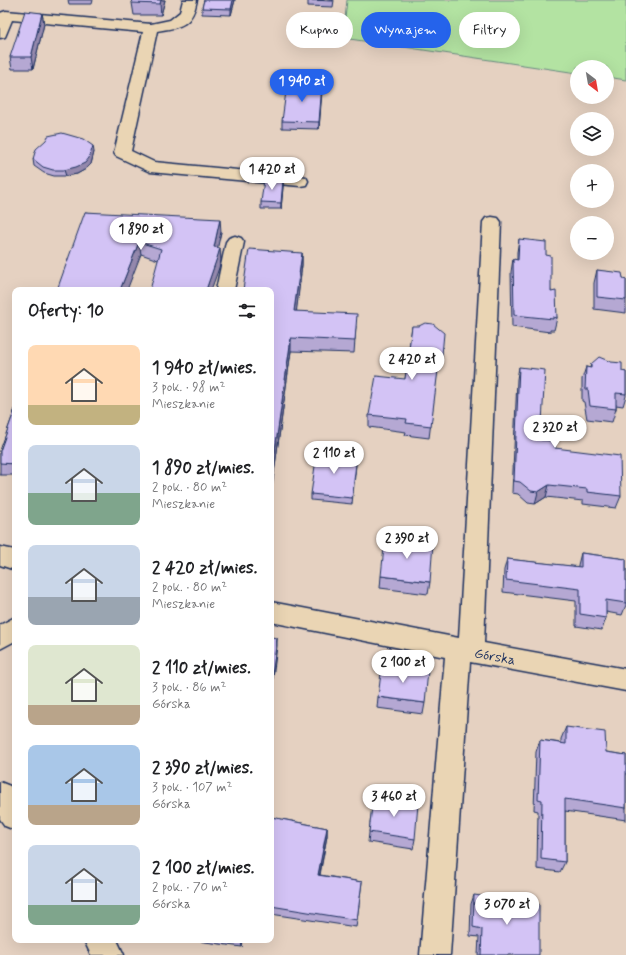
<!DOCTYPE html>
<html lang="pl">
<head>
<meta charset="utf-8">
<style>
	body { margin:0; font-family:Mynerve,sans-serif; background:#f2f2f2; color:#202124; height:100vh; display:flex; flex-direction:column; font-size:15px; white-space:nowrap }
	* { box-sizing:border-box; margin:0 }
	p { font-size:13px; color:#757577 }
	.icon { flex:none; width:22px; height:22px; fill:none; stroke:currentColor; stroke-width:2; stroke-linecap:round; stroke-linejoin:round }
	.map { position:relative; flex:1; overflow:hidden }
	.drawer { position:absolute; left:12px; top:287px; width:262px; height:656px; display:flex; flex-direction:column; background:#fff; border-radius:8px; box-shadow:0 4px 16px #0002 }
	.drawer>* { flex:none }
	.guide { position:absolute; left:286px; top:12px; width:280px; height:36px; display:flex; gap:8px }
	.needle { width:26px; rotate:149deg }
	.controls { position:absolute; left:570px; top:60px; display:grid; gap:8px }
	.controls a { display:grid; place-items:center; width:44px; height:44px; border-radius:50%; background:#fff; box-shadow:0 4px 16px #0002; font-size:20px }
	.price { position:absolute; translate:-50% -34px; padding:0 9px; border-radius:14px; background:#fff; color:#222; font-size:13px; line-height:26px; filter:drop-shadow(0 1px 2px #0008) }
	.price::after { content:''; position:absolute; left:50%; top:24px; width:12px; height:9px; margin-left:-6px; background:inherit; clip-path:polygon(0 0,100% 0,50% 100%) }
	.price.on { background:#2563eb; color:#fff }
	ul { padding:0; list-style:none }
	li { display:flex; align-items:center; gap:12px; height:100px; padding:0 16px }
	li span { display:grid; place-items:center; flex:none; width:112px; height:80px; border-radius:8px; color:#555 }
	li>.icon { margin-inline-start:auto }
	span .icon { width:48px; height:48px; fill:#fffc; stroke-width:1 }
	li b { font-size:17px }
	h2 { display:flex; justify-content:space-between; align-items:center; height:48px; padding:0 16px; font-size:17px }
	.pill { padding:0 14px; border-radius:18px; background:#fff; box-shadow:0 4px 16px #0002; font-size:14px; line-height:36px }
	.pill.on { background:#2563eb; color:#fff }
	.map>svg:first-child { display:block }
</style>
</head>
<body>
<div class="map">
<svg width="626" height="955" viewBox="0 0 626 955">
	<rect width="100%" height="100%" fill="#e5d1c1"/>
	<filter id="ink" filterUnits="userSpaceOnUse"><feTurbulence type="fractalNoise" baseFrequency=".025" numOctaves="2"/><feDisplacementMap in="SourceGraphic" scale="8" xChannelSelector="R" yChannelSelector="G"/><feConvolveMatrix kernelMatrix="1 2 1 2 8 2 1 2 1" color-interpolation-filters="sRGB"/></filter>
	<g filter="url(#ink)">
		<polygon fill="#b3e3a2" stroke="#678980" points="347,0 626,0 626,80 607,77 607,67 577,67 577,73 343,38"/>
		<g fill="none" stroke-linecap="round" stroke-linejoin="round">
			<g stroke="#1b2f5e" stroke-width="3">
				<g id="minor">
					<path d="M183,0H197C192,26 181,27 157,31L131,151L154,162L300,176L306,177L308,181L306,185L300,186L150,172L116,156L114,153L143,32L12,20L5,37L0,38V13L6,11L151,24L170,20L180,12Z"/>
					<polygon points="492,217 498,218 501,222 484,643 626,669 626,691 470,662 450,955 420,955 445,657 271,622 271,602 459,638 483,222 486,218"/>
					<polygon points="235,236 241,238 244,242 234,290 216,290 226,242 229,238"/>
					<polygon points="0,547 15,550 15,570 0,565"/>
					<polygon points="15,617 15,641 0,649 0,625"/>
					<polygon points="0,782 10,786 15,793 15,830 5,826 0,819"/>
					<polygon points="84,940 117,940 124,955 91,955"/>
				</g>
			</g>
			<use href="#minor" fill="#ead5b4" fill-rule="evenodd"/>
		</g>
		<g fill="#b5a8d3" stroke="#1b2f5e">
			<polygon points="68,0 93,0 92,4 69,4"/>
			<polygon points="133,0 165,0 161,15 134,15 132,3"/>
			<polygon points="204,0 235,0 231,15 202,14 202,8"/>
			<polygon points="308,0 334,0 333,7 308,6"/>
			<polygon points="42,13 44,24 33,69 12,69 10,57"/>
			<polygon points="322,85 319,129 282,128 282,121"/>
			<polygon points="94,152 91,164 86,169 77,174 66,176 54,176 44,173 34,166 33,159"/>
			<polygon points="283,180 283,187 281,209 261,209 261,202"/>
			<polygon points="85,212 221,232 217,247 221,260 219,268 158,260 141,254"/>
			<polygon points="519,239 546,255 551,292 557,318 554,330 550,330 550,332 512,327 511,272 513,259 517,260 517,252"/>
			<polygon points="302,253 302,265 296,311 356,326 354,353 291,351 271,494 271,290"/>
			<polygon points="597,270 623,278 626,279 626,313 594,309 594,283"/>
			<polygon points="412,326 442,355 441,367 438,367 429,438 405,435 406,432 369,427 369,415 405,379"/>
			<polygon points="591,364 626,372 626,396 623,406 616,405 616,409 612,422 587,419 584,402 582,401 582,379 586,367 590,368"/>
			<polygon points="519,367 541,440 555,448 621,496 616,508 583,504 583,501 546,497 535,504 528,503 518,494 512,493 517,379"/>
			<polygon points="15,409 15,475 0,475 0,451"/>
			<polygon points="357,455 352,504 311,500 311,494"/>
			<polygon points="581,553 626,559 626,605 622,615 606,612 606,618 602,630 576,626 576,601 503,592 504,570 507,559 578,567 578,565"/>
			<polygon points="381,576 430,582 428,594 380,588"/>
			<polygon points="378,697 425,703 423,714 377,708"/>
			<polygon points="566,727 606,752 626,755 626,820 565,811 565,862 560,872 537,869 538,811 534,810 536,752 540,740 561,743 561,739"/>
			<polygon points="373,798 415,839 413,849 368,842"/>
			<polygon points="271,817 327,828 327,836 320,875 362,882 356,927 271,914"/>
			<polygon points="474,895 539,955 478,955 479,937 470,936 471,904"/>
			<polygon points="190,940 243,940 242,947"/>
		</g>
		<g fill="#9488ac" stroke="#1b2f5e">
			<polygon points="161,0 165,0 161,15 160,4"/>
			<polygon points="233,0 235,0 231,15 231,9"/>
			<polygon points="42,13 44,24 33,69 31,57"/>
			<polygon points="322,85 322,91 319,129 319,122"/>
			<polygon points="93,146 94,152 91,164 86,169 77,174 66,176 64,170"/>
			<polygon points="283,180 283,187 281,209 281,203"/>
			<polygon points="220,219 221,232 215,260 214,247"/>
			<polygon points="139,242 141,254 127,290 120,290"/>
			<polygon points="220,248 221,260 219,268 211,290 206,290"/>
			<polygon points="302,253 302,265 295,323 294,311"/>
			<polygon points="291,338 291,351 271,494 271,478"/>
			<polygon points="549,485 546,497 535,504 538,492"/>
			<polygon points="277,638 277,646 271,695 271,684"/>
			<polygon points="327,828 327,836 318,883 318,875"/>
			<polygon points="241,940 243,940 242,947"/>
		</g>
		<g fill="#d3c3f5" stroke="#1b2f5e">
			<polygon points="133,0 161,0 160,4 132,3"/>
			<polygon points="204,0 233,0 231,9 202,8"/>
			<polygon points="312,0 333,0 333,1"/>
			<polygon points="25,11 42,13 31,57 10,57"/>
			<polygon points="287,84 322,85 319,122 282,121"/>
			<polygon points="62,133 83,139 93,146 89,158 85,163 76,167 64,170 53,170 43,167 33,159 36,149 46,140 48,136"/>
			<polygon points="264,180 283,180 281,203 261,202"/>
			<polygon points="85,212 220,219 214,247 220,248 218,255 206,290 150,290 161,249 139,242 120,290 57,290"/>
			<polygon points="519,239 546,242 546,255 551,256 551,292 556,291 557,318 553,317 553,319 514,315 513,259 518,260"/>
			<polygon points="249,249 302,253 294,311 357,314 355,341 291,338 271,478 271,290 243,290"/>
			<polygon points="597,270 622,273 623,278 626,279 626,300 597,297"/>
			<polygon points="425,323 433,324 444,333 442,355 440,354 431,426 406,423 407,419 369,415 376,376 405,379 412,326 419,326"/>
			<polygon points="599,357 611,362 622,363 622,371 626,372 626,394 616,393 616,409 590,406 588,389 585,389 586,367 591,368 591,364"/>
			<polygon points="519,367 545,370 541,440 555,441 555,448 620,456 621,496 587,492 587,489 549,485 538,492 531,491 520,482 514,481"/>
			<polygon points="15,409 15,464 0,463 0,451"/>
			<polygon points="317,452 357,455 352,498 311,494"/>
			<polygon points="385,538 433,543 430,582 381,576"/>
			<polygon points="581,553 626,559 626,603 606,600 606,618 580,614 580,589 506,580 507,559 581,567"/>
			<polygon points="271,637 277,638 271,684"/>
			<polygon points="382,665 428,670 425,703 378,697"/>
			<polygon points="566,727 605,732 606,752 626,755 626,808 565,799 565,862 541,859 542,800 538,799 540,740 566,744"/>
			<polygon points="373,798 418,804 415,839 369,832"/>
			<polygon points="271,817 327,828 318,875 362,882 357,920 271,906"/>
			<polygon points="474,895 539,904 539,955 481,955 482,929 473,927"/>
		</g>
	</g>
	<g text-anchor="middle" stroke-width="3.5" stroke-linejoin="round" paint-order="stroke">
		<g font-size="14" fill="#1b2f5e" stroke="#ead5b4">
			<text transform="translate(495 656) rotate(10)" y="5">Górska</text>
		</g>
	</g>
</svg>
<div class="controls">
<a><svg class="needle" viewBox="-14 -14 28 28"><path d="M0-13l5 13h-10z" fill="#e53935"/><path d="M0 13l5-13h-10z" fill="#757577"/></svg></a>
<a><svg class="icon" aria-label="layers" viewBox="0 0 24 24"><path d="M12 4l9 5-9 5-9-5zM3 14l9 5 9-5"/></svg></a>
<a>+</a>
<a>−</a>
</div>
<b class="price on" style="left:302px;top:103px">1 940 zł</b>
<b class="price" style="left:272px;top:191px">1 420 zł</b>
<b class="price" style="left:141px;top:251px">1 890 zł</b>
<b class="price" style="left:412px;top:381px">2 420 zł</b>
<b class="price" style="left:555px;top:449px">2 320 zł</b>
<b class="price" style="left:334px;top:475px">2 110 zł</b>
<b class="price" style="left:407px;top:560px">2 390 zł</b>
<b class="price" style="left:403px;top:684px">2 100 zł</b>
<b class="price" style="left:394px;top:818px">3 460 zł</b>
<b class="price" style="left:507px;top:926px">3 070 zł</b>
<div class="guide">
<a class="pill">Kupno</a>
<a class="pill on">Wynajem</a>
<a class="pill">Filtry</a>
</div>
<section class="drawer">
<h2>Oferty: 10<svg class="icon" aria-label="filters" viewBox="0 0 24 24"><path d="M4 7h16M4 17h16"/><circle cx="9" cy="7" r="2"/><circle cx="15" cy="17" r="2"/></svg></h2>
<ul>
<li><span style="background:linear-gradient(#ffd9b3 75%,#c2b280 0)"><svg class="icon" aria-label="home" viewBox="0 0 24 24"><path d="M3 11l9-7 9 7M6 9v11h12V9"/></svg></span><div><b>1 940 zł/mies.</b><p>3 pok. · 98 m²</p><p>Mieszkanie</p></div></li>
<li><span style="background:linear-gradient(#c9d6e8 60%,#7fa58c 0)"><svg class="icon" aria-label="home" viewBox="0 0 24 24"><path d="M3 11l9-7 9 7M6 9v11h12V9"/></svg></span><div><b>1 890 zł/mies.</b><p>2 pok. · 80 m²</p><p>Mieszkanie</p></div></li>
<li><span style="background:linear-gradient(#c9d6e8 65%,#9aa5b1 0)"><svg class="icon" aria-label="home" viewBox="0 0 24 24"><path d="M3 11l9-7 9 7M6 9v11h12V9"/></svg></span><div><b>2 420 zł/mies.</b><p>2 pok. · 80 m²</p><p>Mieszkanie</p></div></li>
<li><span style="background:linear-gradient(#dfe7d0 75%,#b9a48a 0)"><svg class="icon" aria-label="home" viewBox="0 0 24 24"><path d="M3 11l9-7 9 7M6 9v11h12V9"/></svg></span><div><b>2 110 zł/mies.</b><p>3 pok. · 86 m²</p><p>Górska</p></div></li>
<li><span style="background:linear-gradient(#a9c7e8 75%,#b9a48a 0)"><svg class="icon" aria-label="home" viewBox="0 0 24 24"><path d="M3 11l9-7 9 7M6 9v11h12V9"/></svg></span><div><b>2 390 zł/mies.</b><p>3 pok. · 107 m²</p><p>Górska</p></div></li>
<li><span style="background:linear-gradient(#c9d6e8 75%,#7fa58c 0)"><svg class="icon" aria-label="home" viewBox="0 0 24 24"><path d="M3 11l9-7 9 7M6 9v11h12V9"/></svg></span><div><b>2 100 zł/mies.</b><p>2 pok. · 70 m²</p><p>Górska</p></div></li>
</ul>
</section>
</div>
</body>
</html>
